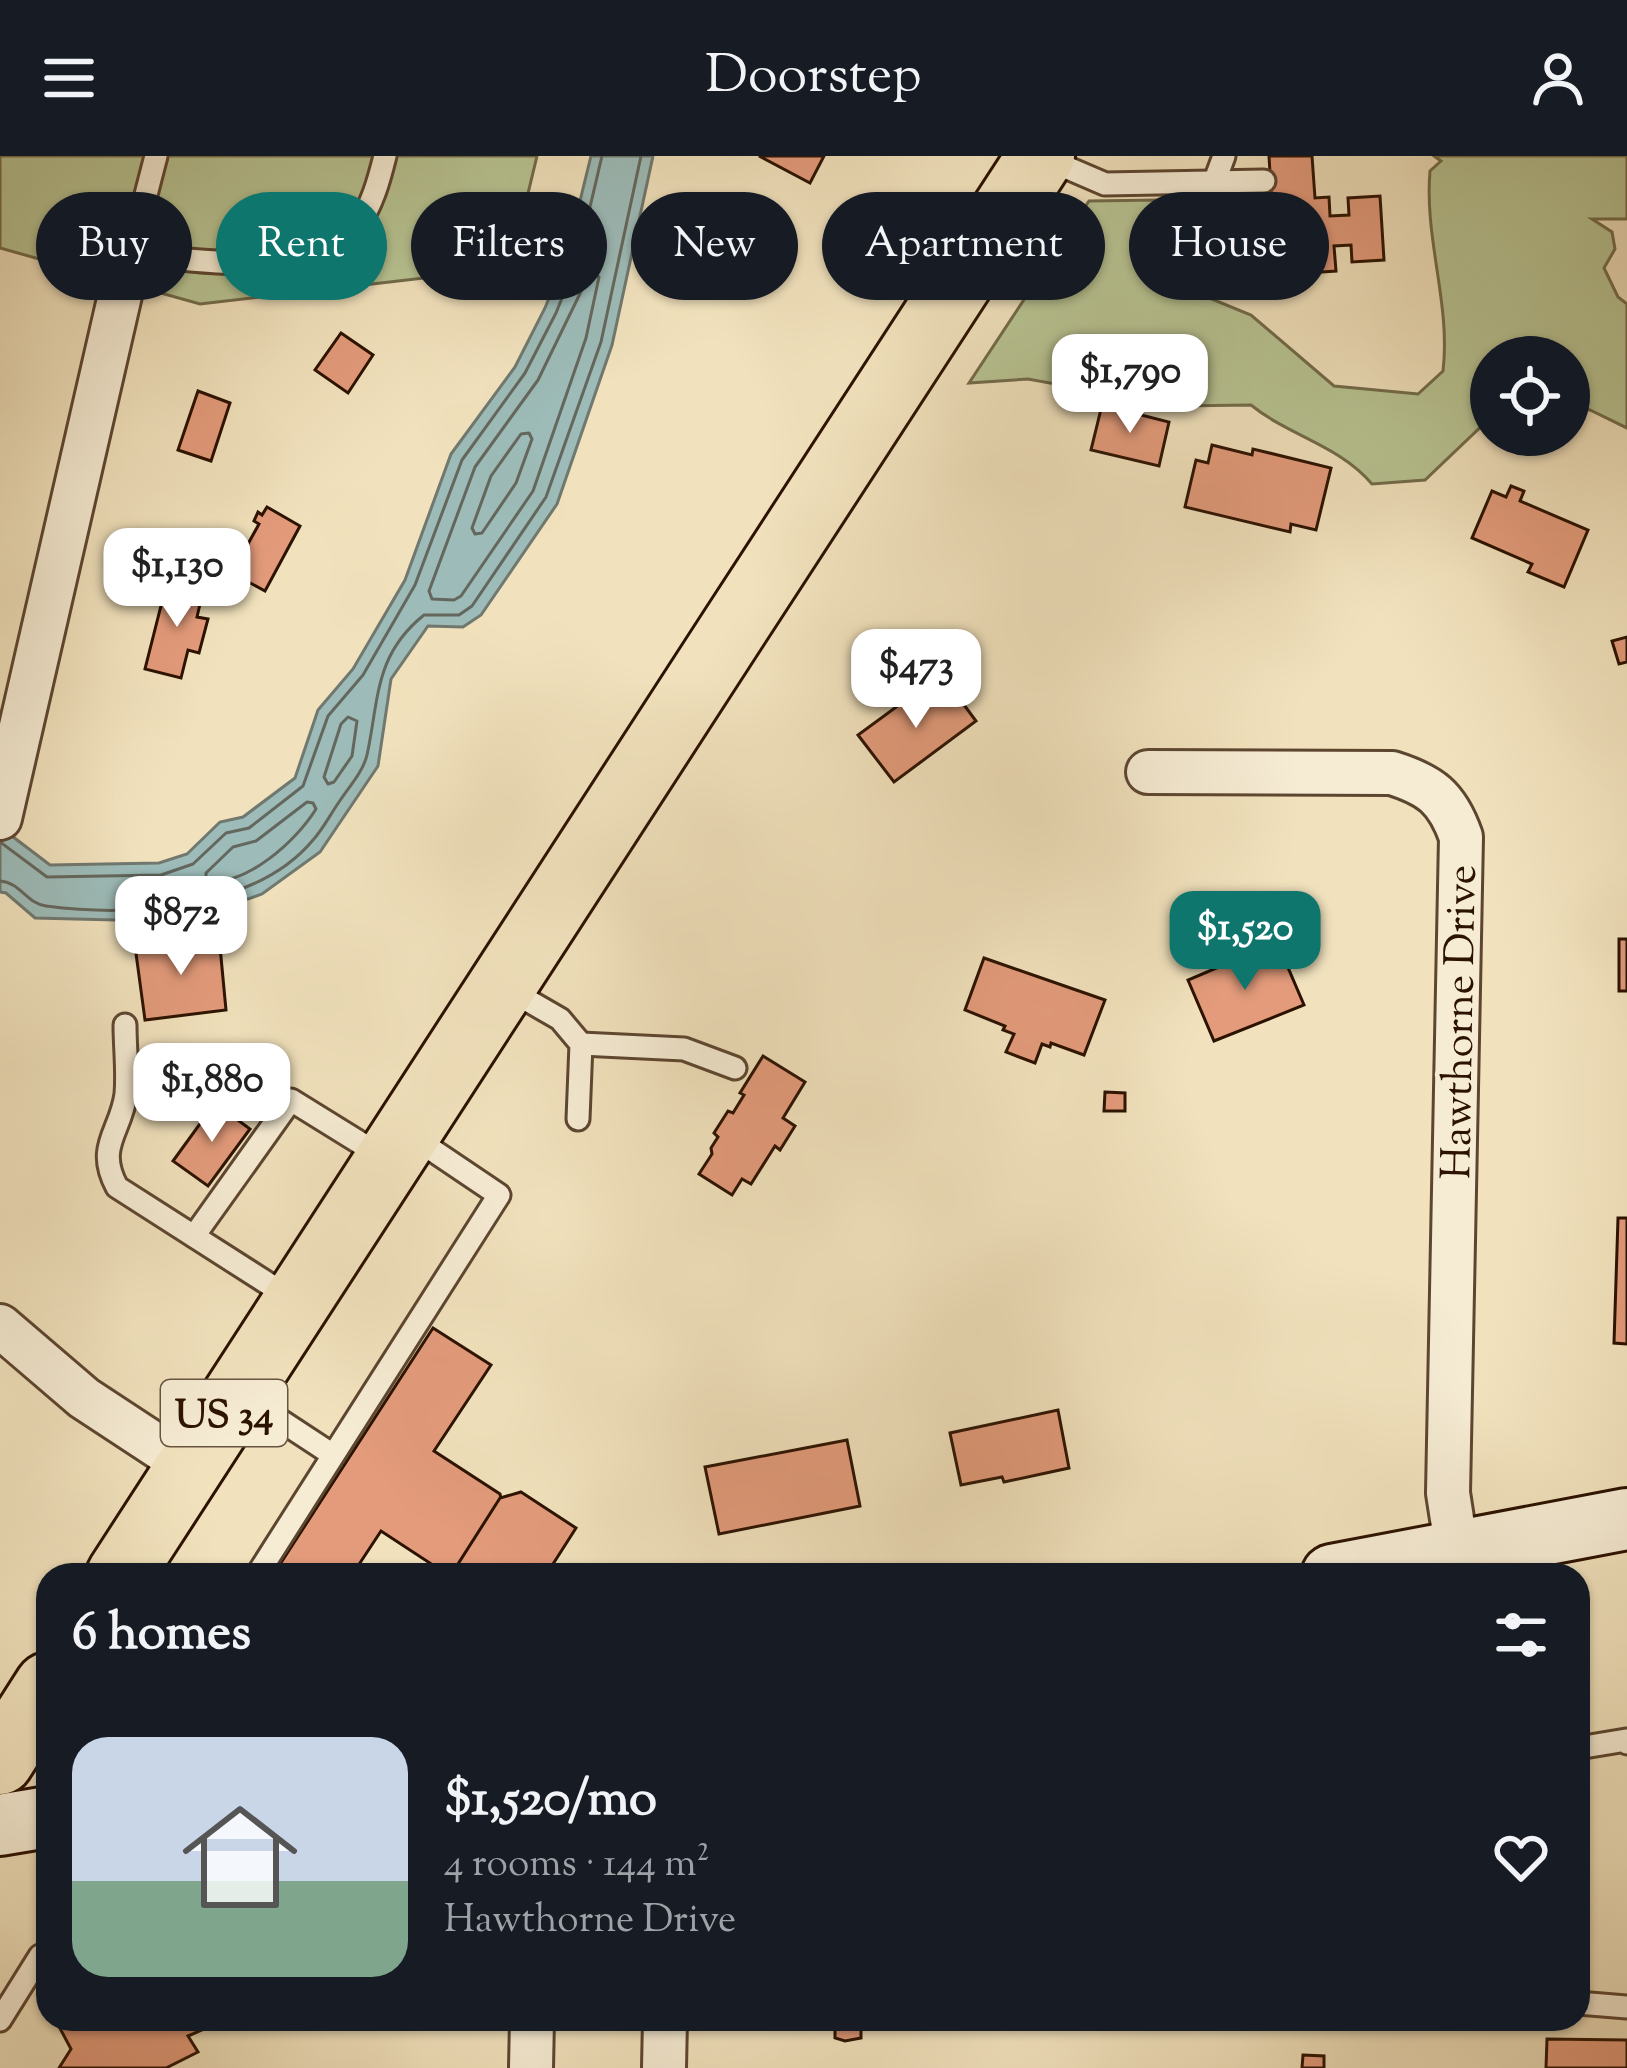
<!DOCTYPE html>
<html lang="en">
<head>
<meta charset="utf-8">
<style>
	body { margin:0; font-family:"Sorts Mill Goudy",serif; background:#20242c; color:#f1f3f6; height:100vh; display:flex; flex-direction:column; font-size:45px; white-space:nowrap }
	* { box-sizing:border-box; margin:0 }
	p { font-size:39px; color:#9ea1a6 }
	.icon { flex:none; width:66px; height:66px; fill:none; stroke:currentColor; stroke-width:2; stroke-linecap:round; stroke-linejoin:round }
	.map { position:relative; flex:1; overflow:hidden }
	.panel { position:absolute; left:36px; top:1407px; width:1554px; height:468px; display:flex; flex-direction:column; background:#171b24; border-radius:36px; box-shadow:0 3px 9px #0004 }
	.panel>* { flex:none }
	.banner { position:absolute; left:36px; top:36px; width:1557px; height:108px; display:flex; gap:24px }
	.fabs { position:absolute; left:1470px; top:180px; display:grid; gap:24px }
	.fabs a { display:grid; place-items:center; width:120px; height:120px; border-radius:50%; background:#171b24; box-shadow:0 3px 9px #0004; font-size:60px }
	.price { position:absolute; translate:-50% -102px; padding:0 27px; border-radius:24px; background:#fff; color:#222; font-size:39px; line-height:78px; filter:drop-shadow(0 3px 6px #0008) }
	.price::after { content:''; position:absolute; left:50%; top:72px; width:36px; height:27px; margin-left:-18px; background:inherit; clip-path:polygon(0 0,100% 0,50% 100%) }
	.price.selected { background:#0f766e; color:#fff }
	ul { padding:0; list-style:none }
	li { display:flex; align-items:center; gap:36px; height:300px; padding:0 36px }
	li span { display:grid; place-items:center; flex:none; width:336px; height:240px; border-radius:36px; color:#555 }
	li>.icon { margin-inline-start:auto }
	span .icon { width:144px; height:144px; fill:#fffc; stroke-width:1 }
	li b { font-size:51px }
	h2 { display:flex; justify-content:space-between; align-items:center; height:144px; padding:0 36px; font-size:51px }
	.pill { padding:0 42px; border-radius:54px; background:#171b24; box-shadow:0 3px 9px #0004; font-size:42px; line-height:108px }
	.pill.selected { background:#0f766e; color:#fff }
	header { display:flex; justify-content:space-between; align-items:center; height:156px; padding:0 36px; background:#171b24; font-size:54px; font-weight:600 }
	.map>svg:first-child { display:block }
</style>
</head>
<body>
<header><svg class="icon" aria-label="menu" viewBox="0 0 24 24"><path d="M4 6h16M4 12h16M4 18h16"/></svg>Doorstep<svg class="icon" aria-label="person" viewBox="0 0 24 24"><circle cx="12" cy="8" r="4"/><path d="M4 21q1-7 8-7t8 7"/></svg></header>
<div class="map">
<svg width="1627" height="1912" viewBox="0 0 1627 1912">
	<rect width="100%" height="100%" fill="#f1e2bd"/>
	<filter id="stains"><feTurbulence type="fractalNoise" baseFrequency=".00167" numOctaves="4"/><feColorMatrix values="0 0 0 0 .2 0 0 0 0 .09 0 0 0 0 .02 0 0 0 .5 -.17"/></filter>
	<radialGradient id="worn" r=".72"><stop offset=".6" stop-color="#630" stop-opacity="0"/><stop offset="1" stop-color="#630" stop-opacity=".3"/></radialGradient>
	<g fill="#b8c493" stroke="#726b4a" stroke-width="3">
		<polygon points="0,0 537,0 510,112 200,148 0,92"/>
		<path d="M1434,0H1627V63H1592L1612,76L1615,93L1604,112L1618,141L1627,148V272L1590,254L1569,251V201H1491V261L1425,324L1372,328C1339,289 1289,280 1251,249L1176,250L1028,223L969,227L1089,45L1158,44L1164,59L1166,88L1180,130L1251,159L1334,230L1418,238L1443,215C1451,148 1424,83 1430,15L1441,5Z"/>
	</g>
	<polygon fill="#9dbcb9" stroke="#70786f" stroke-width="3" points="591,0 653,0 612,189 557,348 481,459 463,471 428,470 391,523 378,610 320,696 262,738 223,752 156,765 35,762 6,737 0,736 0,671 50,709 159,707 187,698 220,666 243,661 295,622 318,554 353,513 405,424 451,298 515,211 545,152 567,98"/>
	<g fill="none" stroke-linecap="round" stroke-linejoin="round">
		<g stroke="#64675d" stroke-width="3">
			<polygon points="591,115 599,121 586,182 533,335 461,440 454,444 432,443 429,435 475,311 538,224"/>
			<polygon points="529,277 532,283 516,327 482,377 475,378 472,372 491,320 521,278"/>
			<polygon points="348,561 357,565 352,600 334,626 328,628 324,621 341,568"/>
			<path d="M307,646L313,647L316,653C297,684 246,731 206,725V717L233,691L256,685Z"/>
			<polyline points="0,686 47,721 161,719 193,708 226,677 249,672 303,630 328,560 363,519 415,429 462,304 525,217 556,157 578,102 602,0"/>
			<path d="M0,725C20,726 27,748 46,750C130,761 255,754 313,684C323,673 330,659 339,646C348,632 363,616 367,599C379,544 374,499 424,459H459L472,450L546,341L601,186L641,0"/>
		</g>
	</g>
	<g fill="#e39b7b" stroke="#2c1201" stroke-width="3">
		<polygon points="759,0 824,0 810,27"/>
		<polygon points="1269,0 1312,0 1315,42 1329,41 1330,60 1349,59 1348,42 1380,40 1384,104 1352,106 1351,89 1334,90 1336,115 1276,119"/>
		<polygon points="341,177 373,199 348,237 315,214"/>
		<polygon points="198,235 230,247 211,305 178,294"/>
		<polygon points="1102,249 1169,266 1159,310 1091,294"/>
		<polygon points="1212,289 1252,299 1253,293 1331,312 1316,374 1291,368 1290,376 1185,351 1196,304 1208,307"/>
		<polygon points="1511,330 1524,335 1520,345 1588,374 1564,431 1528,416 1532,408 1472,382 1492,335 1506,341"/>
		<polygon points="267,351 300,370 265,435 232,417 259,368 254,365 258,356 262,359"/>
		<polygon points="167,426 203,435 197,461 208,463 199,497 188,494 181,522 145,513"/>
		<polygon points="1627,481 1627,506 1619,508 1612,485"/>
		<polygon points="947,526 976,565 894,626 858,579 907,543 913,551"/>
		<polygon points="219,780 226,854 145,864 135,790"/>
		<rect x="1619" y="783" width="8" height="52"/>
		<polygon points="1268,790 1273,804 1283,800 1304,849 1214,885 1188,824"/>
		<polygon points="984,802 1105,844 1084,899 1051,887 1050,891 1042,888 1035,907 1006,896 1014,878 1003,874 1005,870 965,854"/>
		<polygon points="763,900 805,926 783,962 795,970 780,994 775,990 751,1028 742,1023 732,1039 699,1018 712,998 711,992 718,981 714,977 728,955 733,957 744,939 740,937"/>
		<polygon points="1105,936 1125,937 1125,955 1104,955"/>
		<polygon points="215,947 250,973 208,1030 173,1005"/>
		<polygon points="1618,1062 1627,1062 1627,1188 1614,1187"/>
		<polygon points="433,1172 491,1209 434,1295 500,1338 502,1347 457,1417 448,1419 381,1375 352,1419 273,1419"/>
		<polygon points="1058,1254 1069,1312 1004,1326 1002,1321 961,1329 950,1277"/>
		<polygon points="847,1284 860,1350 719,1378 705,1311"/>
		<polygon points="521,1336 576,1372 546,1419 451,1419 500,1342"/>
		<polygon points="55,1863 227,1863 188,1880 198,1896 166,1912 59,1912 71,1893"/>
		<polygon points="766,1863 861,1863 861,1882 845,1885 835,1882 835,1871 801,1870 801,1866"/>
		<polygon points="1547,1883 1627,1884 1627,1912 1546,1912"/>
		<polygon points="1303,1899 1324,1900 1324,1912 1302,1912"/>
	</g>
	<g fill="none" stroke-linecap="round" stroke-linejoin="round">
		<g stroke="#5d4630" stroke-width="27">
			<g id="lane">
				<polyline points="1047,3 1105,28 1264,25"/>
				<polyline points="1214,27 1224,0"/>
				<path d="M131,96C191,106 314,123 357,70C372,50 379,24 385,0"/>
				<polyline points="128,108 156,0"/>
				<polyline points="508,833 560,863 581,888 578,963"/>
				<path d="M125,869C125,892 128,916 126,938C121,976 95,990 117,1031L289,1141"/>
				<polyline points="581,888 684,893 735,912"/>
				<polyline points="194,1080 291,944 383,1001"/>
				<polyline points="243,1240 333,1299"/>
				<polyline points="257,1419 499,1039 410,979"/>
				<polyline points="1578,1592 1626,1584 1627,1587"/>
				<polyline points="1578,1847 1627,1851"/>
				<polyline points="0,1864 40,1800 48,1796"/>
			</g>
		</g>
		<g stroke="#5d4630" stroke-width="48">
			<g id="street">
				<path d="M1148,616L1392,617C1430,629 1447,641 1461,681L1448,1337L1457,1395"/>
				<polyline points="0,662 123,126"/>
				<polyline points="0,1170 84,1242 189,1311"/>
				<polyline points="531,1912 532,1863"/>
				<polyline points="664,1912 665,1863"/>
			</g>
		</g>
		<g stroke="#2c1201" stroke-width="66">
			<g id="secondary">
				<polyline points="1332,1419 1627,1363"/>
				<polyline points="0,1669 48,1661"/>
			</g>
		</g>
		<g stroke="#2c1201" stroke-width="72">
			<g id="primary">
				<path d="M120,1419C424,945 734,473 1041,0"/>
				<polyline points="0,1605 48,1530"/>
			</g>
		</g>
		<use href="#lane" stroke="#f6ecd4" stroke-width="21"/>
		<use href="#street" stroke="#f6ecd4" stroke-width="42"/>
		<use href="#secondary" stroke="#f6ecd4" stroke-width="60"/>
		<use href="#primary" stroke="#f1e2bd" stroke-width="66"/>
	</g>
	<g text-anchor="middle" stroke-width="9" stroke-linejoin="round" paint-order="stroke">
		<rect fill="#f6ecd4" stroke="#695340" stroke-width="3" x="161" y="1224" width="126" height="66" rx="9"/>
		<g font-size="39" font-weight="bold" fill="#2c1201">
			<text x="224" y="1271">US 34</text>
		</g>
		<g font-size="42" fill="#2c1201" stroke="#f6ecd4">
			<text transform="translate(1457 866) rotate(-89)" y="15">Hawthorne Drive</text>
		</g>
	</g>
	<rect width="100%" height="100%" filter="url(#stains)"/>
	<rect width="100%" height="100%" fill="url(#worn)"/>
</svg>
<div class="fabs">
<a><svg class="icon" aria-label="locate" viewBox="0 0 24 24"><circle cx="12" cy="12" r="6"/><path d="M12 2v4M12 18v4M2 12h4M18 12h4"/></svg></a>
</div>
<b class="price" style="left:1130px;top:280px">$1,790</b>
<b class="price" style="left:177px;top:474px">$1,130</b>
<b class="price" style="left:916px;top:575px">$473</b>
<b class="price" style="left:181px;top:822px">$872</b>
<b class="price selected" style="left:1245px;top:837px">$1,520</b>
<b class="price" style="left:212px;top:989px">$1,880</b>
<div class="banner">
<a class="pill">Buy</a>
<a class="pill selected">Rent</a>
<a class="pill">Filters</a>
<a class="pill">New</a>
<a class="pill">Apartment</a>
<a class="pill">House</a>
</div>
<section class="panel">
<h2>6 homes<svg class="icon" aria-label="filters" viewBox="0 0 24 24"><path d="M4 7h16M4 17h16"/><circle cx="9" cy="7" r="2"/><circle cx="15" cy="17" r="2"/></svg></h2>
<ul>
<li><span style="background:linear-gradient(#c9d6e8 60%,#7fa58c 0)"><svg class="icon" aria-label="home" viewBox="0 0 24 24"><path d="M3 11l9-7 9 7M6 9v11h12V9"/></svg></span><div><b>$1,520/mo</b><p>4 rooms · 144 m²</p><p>Hawthorne Drive</p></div><svg class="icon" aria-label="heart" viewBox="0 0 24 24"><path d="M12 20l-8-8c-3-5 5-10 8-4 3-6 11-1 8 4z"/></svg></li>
</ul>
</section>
</div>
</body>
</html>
